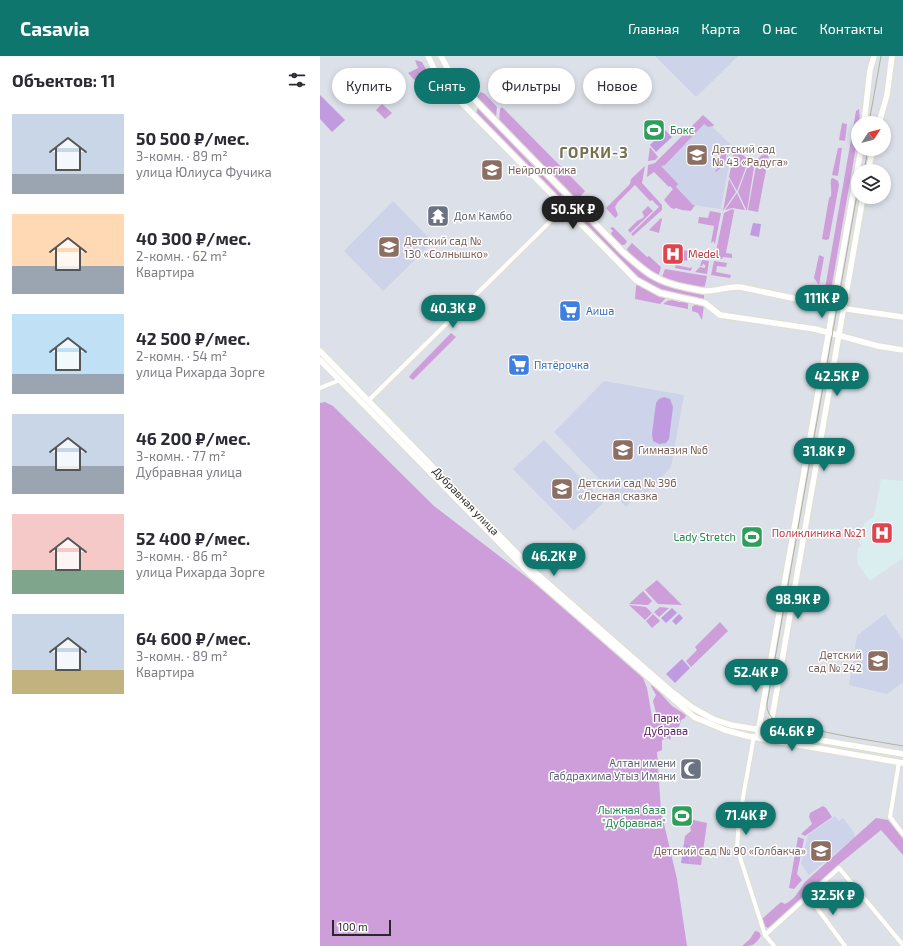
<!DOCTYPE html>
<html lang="ru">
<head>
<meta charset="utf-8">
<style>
	body { margin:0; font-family:"Exo 2",sans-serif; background:#f2f2f3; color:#2b2b33; height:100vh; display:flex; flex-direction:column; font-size:15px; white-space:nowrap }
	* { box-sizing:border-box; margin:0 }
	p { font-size:13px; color:#7c7c81 }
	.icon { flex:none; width:22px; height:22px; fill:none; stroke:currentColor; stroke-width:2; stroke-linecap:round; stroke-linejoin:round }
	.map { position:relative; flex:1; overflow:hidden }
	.panel { display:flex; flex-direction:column; background:#fff; width:320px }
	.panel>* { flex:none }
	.hud { position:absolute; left:12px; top:12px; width:380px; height:36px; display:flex; gap:8px }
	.needle { width:26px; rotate:54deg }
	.tools { position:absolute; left:531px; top:60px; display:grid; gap:8px }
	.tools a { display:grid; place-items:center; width:40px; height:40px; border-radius:50%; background:#fff; box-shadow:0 2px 6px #0003; font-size:20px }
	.scale { position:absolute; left:12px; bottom:10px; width:59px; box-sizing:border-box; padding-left:4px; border:2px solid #292929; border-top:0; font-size:11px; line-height:14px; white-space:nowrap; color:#292929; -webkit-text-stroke:3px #fff; paint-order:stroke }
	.price { position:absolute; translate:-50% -34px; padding:0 9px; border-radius:14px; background:#0f766e; color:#fff; font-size:13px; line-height:26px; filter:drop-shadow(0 1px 2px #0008) }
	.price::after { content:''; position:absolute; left:50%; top:24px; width:12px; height:9px; margin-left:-6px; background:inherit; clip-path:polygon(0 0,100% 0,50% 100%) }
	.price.selected { background:#222; color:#fff }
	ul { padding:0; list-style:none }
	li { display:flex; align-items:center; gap:12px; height:100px; padding:0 12px }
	li span { display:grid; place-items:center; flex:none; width:112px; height:80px; border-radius:0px; color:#555 }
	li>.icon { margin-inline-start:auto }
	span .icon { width:48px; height:48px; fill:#fffc; stroke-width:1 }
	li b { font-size:17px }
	h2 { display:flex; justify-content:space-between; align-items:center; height:48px; padding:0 12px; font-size:17px }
	.tag { padding:0 14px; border-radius:18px; background:#fff; box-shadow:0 2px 6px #0003; font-size:14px; line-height:36px }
	.tag.selected { background:#0f766e; color:#fff }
	header { display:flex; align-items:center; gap:24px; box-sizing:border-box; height:56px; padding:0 20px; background:#0f766e; color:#fff }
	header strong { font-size:19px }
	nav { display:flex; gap:22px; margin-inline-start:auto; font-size:14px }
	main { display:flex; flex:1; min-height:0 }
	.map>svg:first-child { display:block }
</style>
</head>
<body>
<header>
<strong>Casavia</strong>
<nav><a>Главная</a><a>Карта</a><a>О нас</a><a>Контакты</a></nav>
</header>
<main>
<section class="panel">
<h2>Объектов: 11<svg class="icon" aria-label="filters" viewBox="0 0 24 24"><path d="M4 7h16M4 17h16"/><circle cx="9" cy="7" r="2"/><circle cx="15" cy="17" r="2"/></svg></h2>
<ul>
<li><span style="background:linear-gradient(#c9d6e8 75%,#9aa5b1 0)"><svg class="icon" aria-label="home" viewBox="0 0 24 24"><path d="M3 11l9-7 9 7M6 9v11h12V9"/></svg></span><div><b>50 500 ₽/мес.</b><p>3-комн. · 89 m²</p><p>улица Юлиуса Фучика</p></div></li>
<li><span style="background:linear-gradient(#ffd9b3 65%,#9aa5b1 0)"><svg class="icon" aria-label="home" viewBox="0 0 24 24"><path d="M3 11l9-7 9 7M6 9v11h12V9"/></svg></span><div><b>40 300 ₽/мес.</b><p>2-комн. · 62 m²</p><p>Квартира</p></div></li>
<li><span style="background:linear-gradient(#bfe0f5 75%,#9aa5b1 0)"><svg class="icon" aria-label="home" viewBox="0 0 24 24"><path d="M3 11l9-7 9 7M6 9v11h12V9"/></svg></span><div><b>42 500 ₽/мес.</b><p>2-комн. · 54 m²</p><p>улица Рихарда Зорге</p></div></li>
<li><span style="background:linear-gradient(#c9d6e8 65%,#9aa5b1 0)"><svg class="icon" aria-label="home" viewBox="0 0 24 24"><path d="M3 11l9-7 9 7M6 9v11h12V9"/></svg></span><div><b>46 200 ₽/мес.</b><p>3-комн. · 77 m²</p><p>Дубравная улица</p></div></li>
<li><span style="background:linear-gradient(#f6c9c9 70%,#7fa58c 0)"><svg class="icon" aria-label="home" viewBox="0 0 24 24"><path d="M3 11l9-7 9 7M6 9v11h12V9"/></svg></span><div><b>52 400 ₽/мес.</b><p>3-комн. · 86 m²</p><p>улица Рихарда Зорге</p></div></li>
<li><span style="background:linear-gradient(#c9d6e8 70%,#c2b280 0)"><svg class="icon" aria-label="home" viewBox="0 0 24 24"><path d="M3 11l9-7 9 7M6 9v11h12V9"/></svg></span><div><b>64 600 ₽/мес.</b><p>3-комн. · 89 m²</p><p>Квартира</p></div></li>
</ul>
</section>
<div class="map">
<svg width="583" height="890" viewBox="0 0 583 890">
	<rect width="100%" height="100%" fill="#dce0e9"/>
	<g fill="#cdd3e9">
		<polygon points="335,0 418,0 376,41"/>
		<polygon points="382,61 412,90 401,153 373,149 334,108"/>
		<polygon points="73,145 113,186 63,235 24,195"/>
		<polygon points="284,325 364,339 351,411 326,438 323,434 306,451 234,376"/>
		<polygon points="224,384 284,446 254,475 193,413"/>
		<polygon points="565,558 583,584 583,626 567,638 529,629 537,580"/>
		<polygon points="515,760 519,765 523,762 533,775 535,781 489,819 481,808 488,779"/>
	</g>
	<polygon fill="#daeeef" points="561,423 583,425 583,502 550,525 537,507 538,492 542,490 539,486 544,468 554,460"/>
	<g fill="#cd9eda">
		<polygon points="95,4 102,6 108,17 114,36 107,38 88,17 98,12"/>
		<polygon points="161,36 165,38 177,51 176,61 157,43 157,40"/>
		<polygon points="62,48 72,57 65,63 56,54"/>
		<polygon points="158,51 242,137 241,141 238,141 156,58"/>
		<polygon points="182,51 265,135 260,141 255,142 179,65 180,53"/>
		<polygon points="539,53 540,66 538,67 537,85 510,240 504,238 536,55"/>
		<polygon points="383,59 394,69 393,70 388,71 384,68 345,109 341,110 358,128 356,131 373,149 375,149 371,155 362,154 356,152 354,153 351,152 344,144 353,133 350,130 349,131 334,116 327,121 328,109 335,107"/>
		<polygon points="522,67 527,68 525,85 519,84"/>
		<polygon points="402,89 407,93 405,108 396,116 395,115 399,111 394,106 400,100 398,97 399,92"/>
		<polygon points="330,91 338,101 335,104 328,105"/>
		<polygon points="415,91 431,107 426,111 417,135 409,121"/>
		<polygon points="518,92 522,92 518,120 512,119"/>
		<polygon points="448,93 450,93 438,156 428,154 437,104"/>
		<polygon points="432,109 434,111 427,155 418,136 427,112"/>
		<polygon points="325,110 322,127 342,149 342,154 313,180 311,178 339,151 332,144 330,145 315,129 298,146 295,151 298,159 295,162 286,152 310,128 311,123"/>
		<path d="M513,122L518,125L519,129L509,183L506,184L502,183L509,142L511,140C512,135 510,129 511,123Z"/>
		<polygon points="409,123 416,136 403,155"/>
		<polygon points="417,137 425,154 412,152 405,154"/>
		<polygon points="274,144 279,149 270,158 267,155 266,152"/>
		<polygon points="328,150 333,155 310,177 308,174 317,165 323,162 324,160 322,156"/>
		<polygon points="412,153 414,154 414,155 406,197 412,198 412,202 403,201 402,203 396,202 395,200 404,157"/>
		<polygon points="390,155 401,157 395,188 394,187 394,185 391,187 394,170 378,167 379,161 388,162"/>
		<path d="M267,162C290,185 314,218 345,229C357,233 371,235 384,237V244C367,240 349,238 333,230C306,218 283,188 262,167Z"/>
		<polygon points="341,162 342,163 339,177 329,174"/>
		<polygon points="293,171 306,184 307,186 304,189 301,189 293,182 291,177 293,175 290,172"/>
		<path d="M312,187L327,201L329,200L341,211L339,218L336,219C327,214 308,203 307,193Z"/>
		<polygon points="361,194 369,195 367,205 360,203"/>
		<polygon points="499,199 504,201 499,229 494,222"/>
		<polygon points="382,204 389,205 387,218 375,216 380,211 385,212 385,209 383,208 382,210 380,210"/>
		<polygon points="394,205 407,207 406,211 397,210 396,216 411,219 410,222 391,219"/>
		<polygon points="356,209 370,212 372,211 371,215 355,212"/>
		<polygon points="345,213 387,220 385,230 382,232 347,224 342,221"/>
		<polygon points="318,228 345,240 345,243 340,248 315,243 316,230"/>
		<polygon points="352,244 359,246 368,246 368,253 343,248 347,245"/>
		<polygon points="377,247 384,249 382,264 378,257 372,255 372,251"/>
		<polygon points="131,277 136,281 93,324 89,321 93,316"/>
		<path d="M5,346L13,350L114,450L221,532L323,622L327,632L333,667L336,657L333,645L336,639L331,630L332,628L352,650L366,659L365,662L361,664C359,672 358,677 350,681L351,683L349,684V682L342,684V694L337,696L341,755L357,823L367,890H0V347Z"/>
		<polygon points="337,524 362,549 338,548 325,534"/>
		<polygon points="323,535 332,545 328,549 309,548"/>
		<polygon points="309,549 326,551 332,557 325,564"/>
		<polygon points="340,551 349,552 339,561 334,556"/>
		<polygon points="333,558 340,565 332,572 326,565"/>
		<polygon points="400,566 408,575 371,611 366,605 377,594 375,591"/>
		<polygon points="503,750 506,752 512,761 485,780 481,778 492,768 489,761 490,757"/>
		<path d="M556,762L568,764L583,783V799L561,774L518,809L448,872L444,870L442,863L461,846L465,848C475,843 479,835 485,826Z"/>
		<polygon points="369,763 387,767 381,809 369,808 371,789 364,787 365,780 371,775"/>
		<polygon points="478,781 484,783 477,818 482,824 474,833 469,832"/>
		<path d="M435,875L439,876L441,880C435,889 433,890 422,890L430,883Z"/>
	</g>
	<g fill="#c19be0">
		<polygon points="0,39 25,64 12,76 0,63"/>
		<polygon points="345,74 352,81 336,96 330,89"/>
		<polygon points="433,167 441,168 439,181 430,179"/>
		<polygon points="344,341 350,343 353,351 349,383 346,387 339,388 333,385 332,378 336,347 339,343"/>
		<polygon points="352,552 357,557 346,567 341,562"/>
		<polygon points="359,558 363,562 356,569 352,565"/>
		<polygon points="362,603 370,612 355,627 346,618"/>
		<polygon points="364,787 371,789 369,808 361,807"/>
	</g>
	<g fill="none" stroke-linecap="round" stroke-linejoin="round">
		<g stroke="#e0dfd1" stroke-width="6">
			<g id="street">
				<polyline points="0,332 20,324"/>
				<polyline points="48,345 252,144"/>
				<polyline points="434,680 419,764 417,792 445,879 454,890"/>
				<polyline points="579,706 570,761 583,778"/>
				<polyline points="488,840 525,890"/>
				<polyline points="445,879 519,812 583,889"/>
			</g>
		</g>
		<g stroke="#e0dfd1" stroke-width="8">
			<g id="secondary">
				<polyline points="108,0 116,17 128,33 316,224 340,237 385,247 400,259 495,273 558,290 583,294"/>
				<path d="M121,0C128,16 140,30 153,42L302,195C325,216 336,226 368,232C374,233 381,235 386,235C398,235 408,230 420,231L520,252L583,261"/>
				<polyline points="544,67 550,14 554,0"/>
				<polyline points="559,67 567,39 572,0"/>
				<polyline points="548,115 553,93"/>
				<polyline points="0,295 215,516 352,636 373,652 393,663 411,669 583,698"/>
				<polyline points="0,304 212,520 374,661 405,674 427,680 583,707"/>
				<polyline points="438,677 541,93"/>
				<polyline points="449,679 543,141"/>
			</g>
		</g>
		<use href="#street" stroke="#fff" stroke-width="4"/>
		<use href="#secondary" stroke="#fff" stroke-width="5.5"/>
		<g stroke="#b1b19f" stroke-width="1">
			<polyline points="549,67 561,0"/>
			<polyline points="544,115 548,93"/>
			<path d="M538,133L447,648C447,658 452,664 461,667L530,681L583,690"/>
		</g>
	</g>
	<defs>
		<g id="stadium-square" transform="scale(1.15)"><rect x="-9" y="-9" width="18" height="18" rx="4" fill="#2e9e5b" stroke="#fff"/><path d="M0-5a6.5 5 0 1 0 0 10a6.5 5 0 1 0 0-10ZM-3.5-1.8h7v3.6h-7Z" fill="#fff"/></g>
		<g id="school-square" transform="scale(1.15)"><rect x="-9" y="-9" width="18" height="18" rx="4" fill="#8d6e63" stroke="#fff"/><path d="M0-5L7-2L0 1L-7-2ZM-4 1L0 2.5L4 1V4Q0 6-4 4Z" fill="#fff"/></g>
		<g id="temple-square" transform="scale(1.15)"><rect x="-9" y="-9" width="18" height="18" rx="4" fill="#6b7280" stroke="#fff"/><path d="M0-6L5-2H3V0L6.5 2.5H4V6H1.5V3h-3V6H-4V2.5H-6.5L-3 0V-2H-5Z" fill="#fff"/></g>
		<g id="hospital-square" transform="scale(1.15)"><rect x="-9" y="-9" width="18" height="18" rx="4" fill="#e0444e" stroke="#fff"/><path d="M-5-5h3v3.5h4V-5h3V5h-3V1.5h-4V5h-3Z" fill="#fff"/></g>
		<g id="supermarket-square" transform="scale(1.15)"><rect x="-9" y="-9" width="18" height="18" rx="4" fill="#3f7fe0" stroke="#fff"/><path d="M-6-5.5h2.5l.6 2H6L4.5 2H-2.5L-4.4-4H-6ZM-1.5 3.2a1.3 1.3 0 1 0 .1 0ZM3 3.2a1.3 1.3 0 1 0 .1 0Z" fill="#fff"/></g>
		<g id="mosque-square" transform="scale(1.15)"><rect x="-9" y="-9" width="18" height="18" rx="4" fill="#6b7280" stroke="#fff"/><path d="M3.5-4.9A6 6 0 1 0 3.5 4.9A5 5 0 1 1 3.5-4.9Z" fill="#fff"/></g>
	</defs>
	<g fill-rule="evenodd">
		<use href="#stadium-square" x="334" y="74"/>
		<use href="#school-square" x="377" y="99"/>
		<use href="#school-square" x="172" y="114"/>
		<use href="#temple-square" x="118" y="160"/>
		<use href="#school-square" x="69" y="191"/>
		<use href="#hospital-square" x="353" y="198"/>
		<use href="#supermarket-square" x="250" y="255"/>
		<use href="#supermarket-square" x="199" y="309"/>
		<use href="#school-square" x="303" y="394"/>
		<use href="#school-square" x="242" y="433"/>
		<use href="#hospital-square" x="562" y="477"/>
		<use href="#stadium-square" x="432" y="481"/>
		<use href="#school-square" x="558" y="605"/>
		<use href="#mosque-square" x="371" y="713"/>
		<use href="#stadium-square" x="362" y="760"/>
		<use href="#school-square" x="501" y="795"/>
	</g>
	<g text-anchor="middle" stroke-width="3" stroke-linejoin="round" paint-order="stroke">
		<g font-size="11" fill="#27864d" stroke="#fff" text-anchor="end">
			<text x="350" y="78" text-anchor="start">Бокс</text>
			<text x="416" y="485">Lady Stretch</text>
			<text x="346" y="758">Лыжная база<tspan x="346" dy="13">"Дубравная"</tspan></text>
		</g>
		<g font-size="11" fill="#785e54" stroke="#fff" text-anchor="start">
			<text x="392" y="97">Детский сад<tspan x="392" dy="13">№ 43 «Радуга»</tspan></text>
			<text x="188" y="118">Нейрологика</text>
			<text x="84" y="189">Детский сад №<tspan x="84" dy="13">130 «Солнышко»</tspan></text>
			<text x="318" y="398">Гимназия №6</text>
			<text x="258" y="431">Детский сад № 396<tspan x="258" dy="13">«Лесная сказка</tspan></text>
			<text x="542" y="603" text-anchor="end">Детский<tspan x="542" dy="13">сад № 242</tspan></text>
			<text x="486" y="799" text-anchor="end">Детский сад № 90 «Голбакча»</text>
		</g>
		<g font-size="11" fill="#5b616d" stroke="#fff" text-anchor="start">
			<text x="134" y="164">Дом Камбо</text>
			<text x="356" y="711" text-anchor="end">Алтан имени<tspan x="356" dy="13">Габдрахима Утыз Имяни</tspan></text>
		</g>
		<g font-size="11" fill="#be3a42" stroke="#fff" text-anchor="start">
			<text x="368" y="202">Medel</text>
			<text x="546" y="481" text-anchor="end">Поликлиника №21</text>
		</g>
		<g font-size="11" fill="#366cbe" stroke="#fff" text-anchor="start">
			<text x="266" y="259">Аиша</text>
			<text x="214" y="313">Пятёрочка</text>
		</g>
		<g font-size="11" fill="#292929" stroke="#fff">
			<text transform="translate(146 445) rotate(46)" y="4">Дубравная улица</text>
		</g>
		<g font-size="11" fill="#58215d" stroke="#fff">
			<text x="346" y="666">Парк<tspan x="346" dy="13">Дубрава</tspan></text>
		</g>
		<g font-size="15" font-weight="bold" letter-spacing="1" fill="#74724e" stroke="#fff">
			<text x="274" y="102">ГОРКИ-3</text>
		</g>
	</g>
</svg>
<div class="tools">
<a><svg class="needle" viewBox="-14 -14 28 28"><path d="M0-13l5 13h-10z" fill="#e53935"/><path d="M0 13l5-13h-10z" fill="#7c7c81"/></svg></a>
<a><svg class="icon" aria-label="layers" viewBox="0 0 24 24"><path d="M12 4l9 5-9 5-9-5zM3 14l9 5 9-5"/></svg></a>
</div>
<div class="scale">100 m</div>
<b class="price selected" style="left:253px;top:174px">50.5K ₽</b>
<b class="price" style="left:502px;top:263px">111K ₽</b>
<b class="price" style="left:133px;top:273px">40.3K ₽</b>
<b class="price" style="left:517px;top:341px">42.5K ₽</b>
<b class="price" style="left:504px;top:416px">31.8K ₽</b>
<b class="price" style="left:234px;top:521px">46.2K ₽</b>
<b class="price" style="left:478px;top:564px">98.9K ₽</b>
<b class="price" style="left:436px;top:637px">52.4K ₽</b>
<b class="price" style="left:472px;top:696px">64.6K ₽</b>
<b class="price" style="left:426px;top:780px">71.4K ₽</b>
<b class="price" style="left:513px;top:860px">32.5K ₽</b>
<div class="hud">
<a class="tag">Купить</a>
<a class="tag selected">Снять</a>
<a class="tag">Фильтры</a>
<a class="tag">Новое</a>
</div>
</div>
</main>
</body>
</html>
